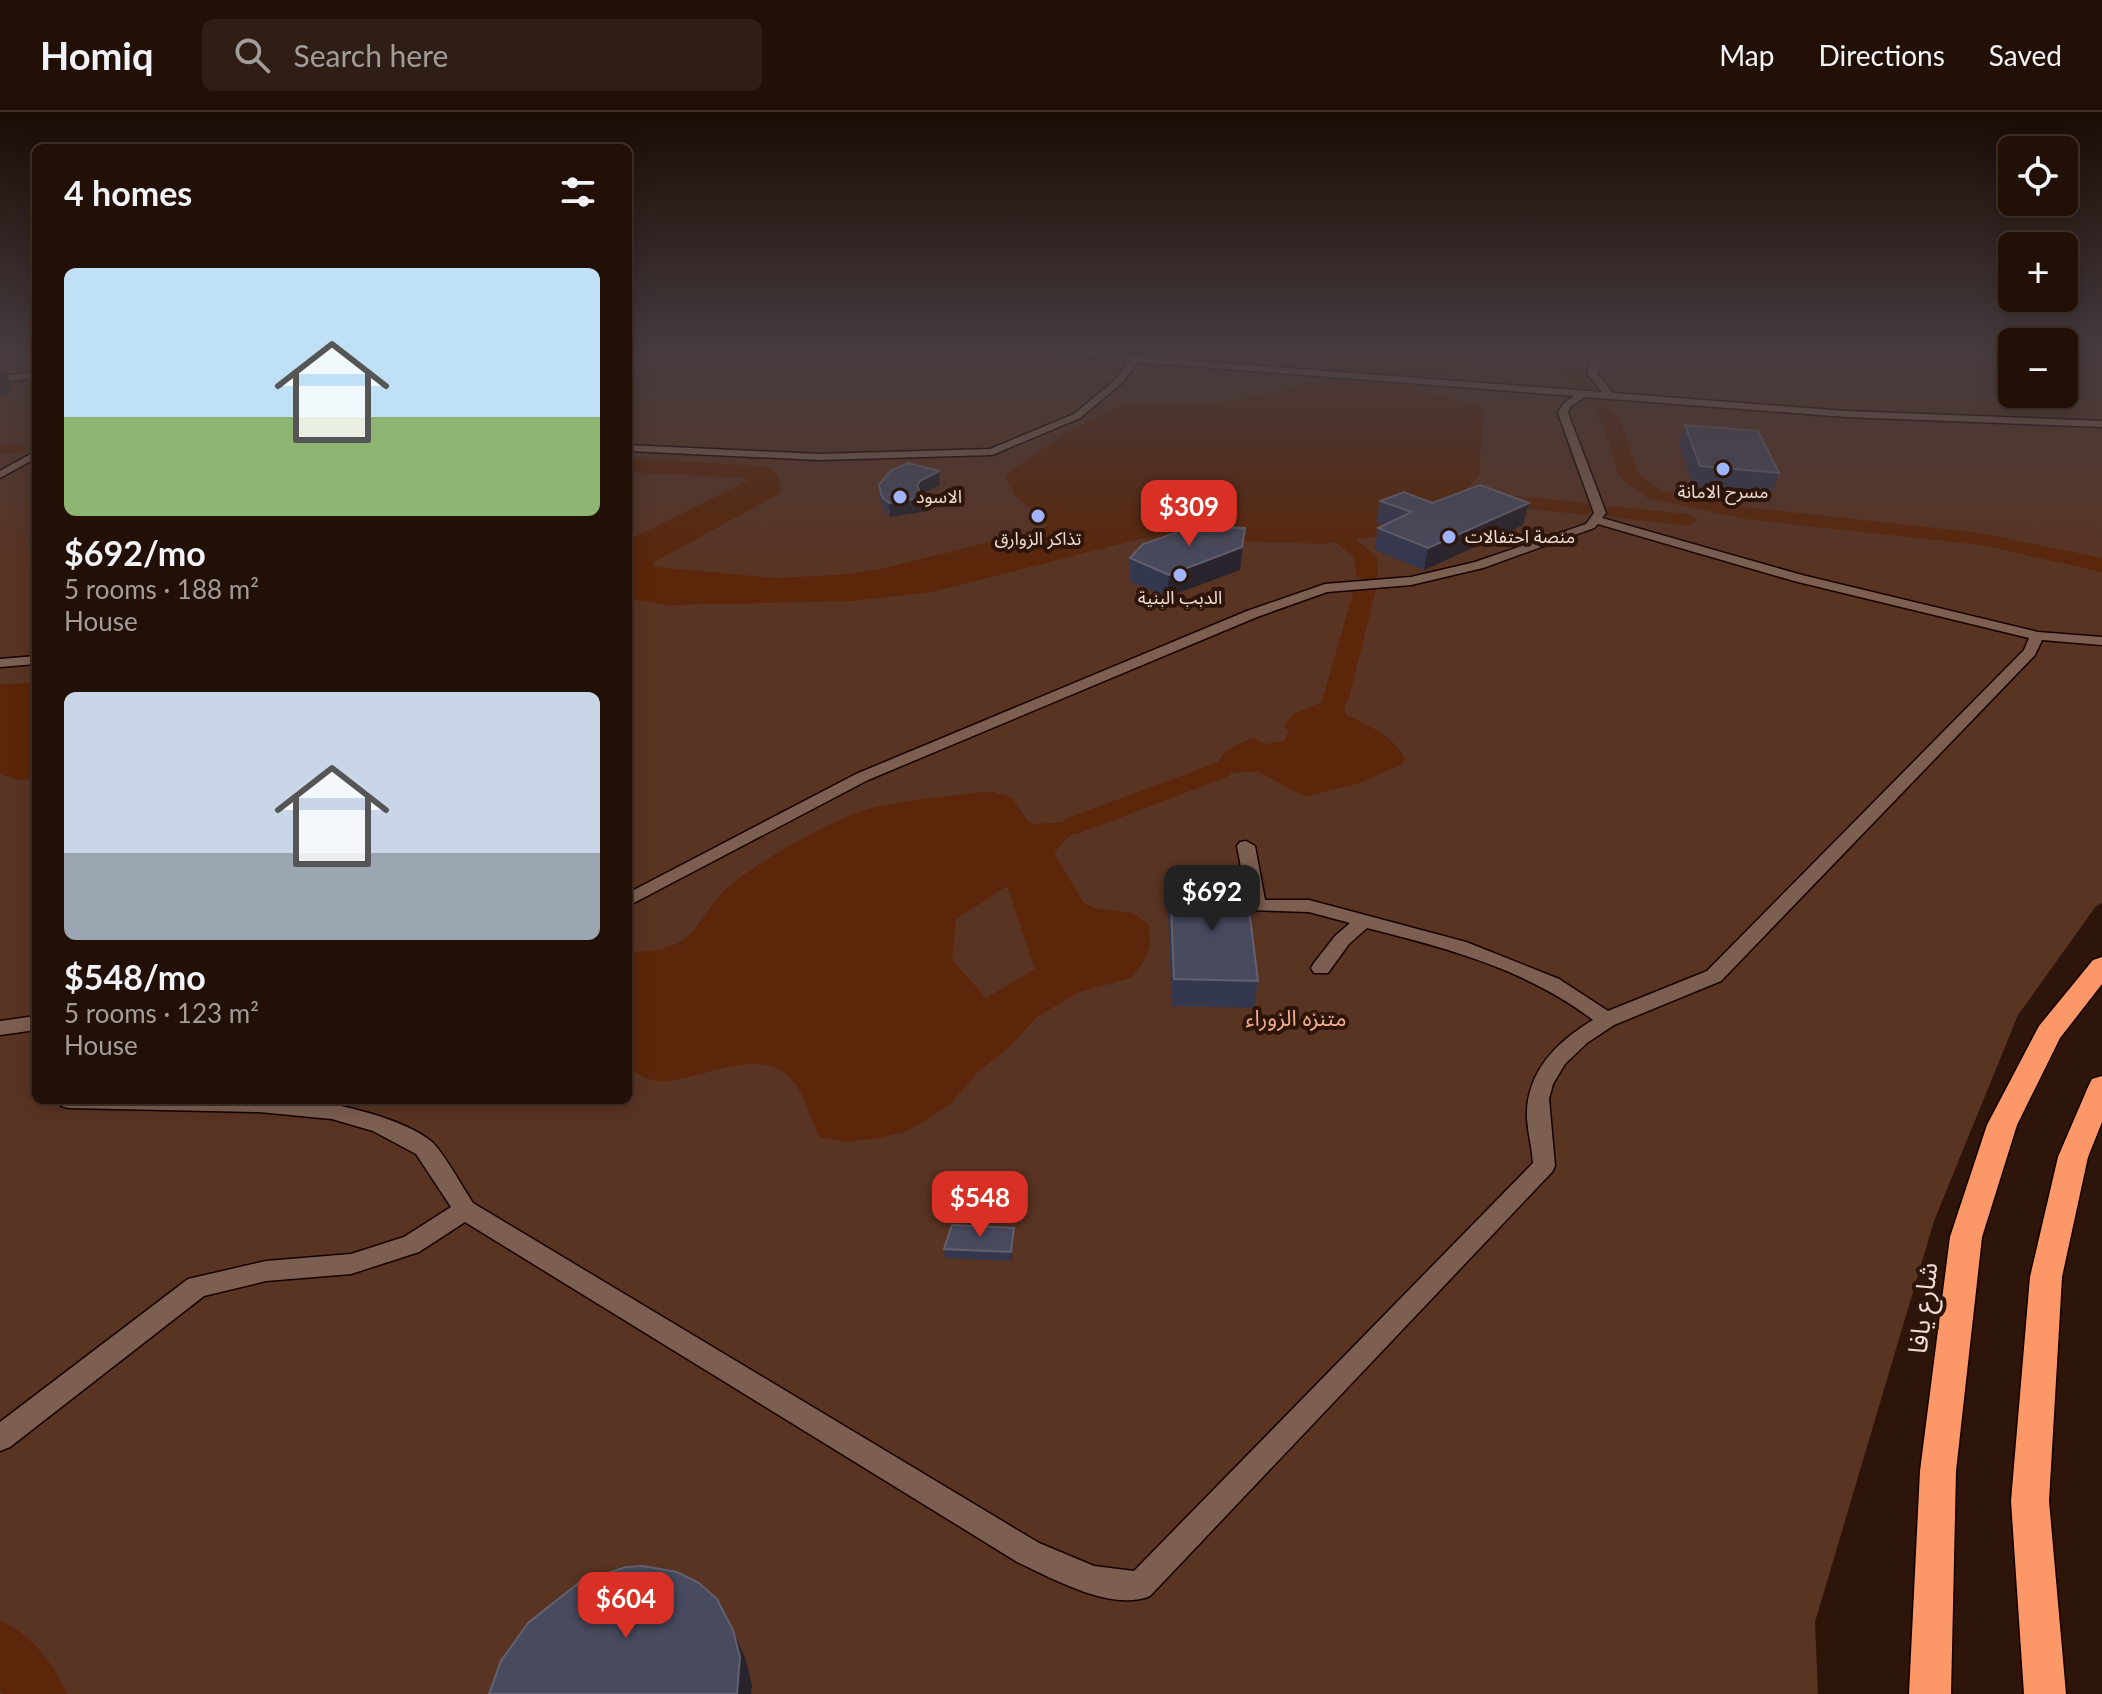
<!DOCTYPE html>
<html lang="en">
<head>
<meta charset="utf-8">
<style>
	body { margin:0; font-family:Lato,"Noto Sans Arabic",sans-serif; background:#2e1e15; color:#f1f3f6; height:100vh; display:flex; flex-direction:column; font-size:30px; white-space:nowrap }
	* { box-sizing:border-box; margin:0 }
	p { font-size:26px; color:#a29d9b }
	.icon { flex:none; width:44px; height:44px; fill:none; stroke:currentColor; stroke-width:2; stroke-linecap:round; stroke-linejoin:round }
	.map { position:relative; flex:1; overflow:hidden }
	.drawer { position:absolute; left:32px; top:32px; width:600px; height:960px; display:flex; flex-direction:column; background:#221007; border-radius:12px; box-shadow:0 4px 20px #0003,0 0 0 2px #3f3028 }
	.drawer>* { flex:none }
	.buttons { position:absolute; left:1998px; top:24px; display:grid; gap:16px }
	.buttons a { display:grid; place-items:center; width:80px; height:80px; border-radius:12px; background:#221007; box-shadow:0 4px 20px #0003,0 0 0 2px #3f3028; font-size:40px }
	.price { position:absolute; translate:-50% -68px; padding:0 18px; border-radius:16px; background:#d93025; color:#fff; font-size:26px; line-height:52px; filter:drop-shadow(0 2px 4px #0008) }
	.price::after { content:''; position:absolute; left:50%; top:48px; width:24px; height:18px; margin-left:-12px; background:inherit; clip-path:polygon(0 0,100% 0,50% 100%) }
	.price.selected { background:#222; color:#fff }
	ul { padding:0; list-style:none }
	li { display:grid; align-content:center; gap:16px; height:424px; padding:0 32px }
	li span { display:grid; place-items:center; height:248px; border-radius:12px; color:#555 }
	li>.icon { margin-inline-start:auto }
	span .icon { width:144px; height:144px; fill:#fffc; stroke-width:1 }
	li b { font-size:34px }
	h2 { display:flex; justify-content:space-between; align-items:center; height:96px; padding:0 32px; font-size:34px }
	header { display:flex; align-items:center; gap:48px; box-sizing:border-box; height:112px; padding:0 40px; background:#221007; border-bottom:2px solid #3f3028 }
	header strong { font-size:38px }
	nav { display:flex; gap:44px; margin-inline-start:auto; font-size:28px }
	.search { width:560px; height:72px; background:#2e1e15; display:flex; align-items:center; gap:20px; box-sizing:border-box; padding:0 28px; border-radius:12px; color:#a29d9b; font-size:30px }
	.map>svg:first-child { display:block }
</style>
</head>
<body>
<header>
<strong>Homiq</strong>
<div class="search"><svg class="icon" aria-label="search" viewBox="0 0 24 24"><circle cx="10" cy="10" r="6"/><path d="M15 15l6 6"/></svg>Search here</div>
<nav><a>Map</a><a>Directions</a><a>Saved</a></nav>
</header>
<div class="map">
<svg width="2102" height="1582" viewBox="0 0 2102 1582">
	<rect width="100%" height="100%" fill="#2e1509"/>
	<polygon fill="#593423" points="0,236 36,236 36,988 628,988 628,236 2012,236 2012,282 2064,282 2064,236 2102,236 2102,791 2096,794 2018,903 1934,1109 1815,1510 1818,1582 0,1582"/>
	<g fill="#5b2609" fill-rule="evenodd">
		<path d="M1301,236H1548L1541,240L1543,242L1533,245L1403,265L1405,270L1421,278L1483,296L1479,364L1462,381L1398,418L1373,425L1324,432L1144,426L932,480L852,489L669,493L628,487V428L746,370V366L628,360V346L759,354L768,355L778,364L781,379L777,383L654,450V455L775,466L838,463L877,458L1045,416L1047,413L1015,383L1006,366L1011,358C1047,336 1086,303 1128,293C1142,290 1157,295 1171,294C1220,292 1288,283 1331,260Z"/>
		<polygon points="36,571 36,667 17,668 0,662 0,572"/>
		<path d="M1326,588L1344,591L1346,603C1368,613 1395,625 1405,647L1402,652L1357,672L1307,684L1293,679L1260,660L1222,661L1216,655C1223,637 1236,633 1253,626L1266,632L1284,629L1289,620L1284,615L1293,602Z"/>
		<path d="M982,680H994L1012,686L1028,709L1035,712L1072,710L1080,717L1066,727L1054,741L1083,790L1093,796L1133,801L1149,813L1150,833L1147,844L1131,866L1079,880L1037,905L1009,935L978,960L949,993L926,1008L904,1020L878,1026L846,1030L819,1025C810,1005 805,981 789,965C757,932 694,972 657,969C647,968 637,961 628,957V840C709,840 690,802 738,767C768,745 810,721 844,706C885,687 938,687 982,680ZM1007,774L1035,857L986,886L952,848L956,807Z"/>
	</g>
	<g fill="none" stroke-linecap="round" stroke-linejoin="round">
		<g fill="#5b2609" fill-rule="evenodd">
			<polygon points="1541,238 1567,246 1589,274 1587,277 1575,277 1555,252 1533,243"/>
			<polygon points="1596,284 1602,285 1620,308 1638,361 1661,378 1745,395 1981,421 2102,446 2102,460 1981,433 1745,407 1647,386 1619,364 1602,309 1588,289"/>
			<polygon points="17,331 26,336 23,340 0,343 0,333"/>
			<polygon points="1486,381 1586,391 1596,397 1586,403 1479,391 1476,387"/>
			<polygon points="1611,394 1688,402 1698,408 1688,414 1604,404 1601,400"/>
			<polygon points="1347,424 1354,426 1377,445 1378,463 1375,468 1367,470 1356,463 1355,447 1336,430"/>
			<polygon points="1365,471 1373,473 1376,478 1348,589 1344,594 1326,594 1322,589 1354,478 1357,473"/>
			<polygon points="1219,650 1229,652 1233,658 1229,664 1085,719 1075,722 1065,719 1060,713 1065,707"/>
			<path d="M0,1509C30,1521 54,1552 67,1582H3L0,1579Z"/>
		</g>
		<g stroke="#150200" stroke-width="3">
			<g id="pedestrian">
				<polygon points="836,236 844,236 838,242 834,239"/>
				<path d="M986,236L1137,242L1141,245L1602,280L1587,262L1591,250L1600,236H1608L1597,262L1613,281L1846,299L2102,309V315L1846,305L1585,285L1570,295L1568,301L1606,401L1602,406L1802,463L2038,520L2102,525V533L2042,528L2035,543L1721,869L1614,913L1587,931L1565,952L1553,972L1549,987L1555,1054L1552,1060L1150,1484C1112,1500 1054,1467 1019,1451L465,1110L419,1140L351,1162L266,1169L204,1184L10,1335L0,1339V1310L188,1167L266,1149L351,1142L404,1125L451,1095L416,1042L373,1019L332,1007L259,1000L69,996L61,994L58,988H303C338,991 405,1007 432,1030C444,1041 463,1076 473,1091L1039,1431L1094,1454L1134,1459L1533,1051C1532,1036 1528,1022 1527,1007C1525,961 1556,930 1593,908C1526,857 1447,836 1367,816L1349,832L1328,861H1314L1311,856L1314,851L1335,824L1350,811L1309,800L1218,797L1215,793L1218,789L1247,787L1237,734L1240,730L1246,729L1255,734L1265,788H1309L1466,830L1559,867L1608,899L1707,859L2024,538L2029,526L1794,469L1598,412L1594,416L1483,456L1411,473L1327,480L1257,505L868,668L628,794V781L856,662L1247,499L1325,472L1411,465L1475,450L1586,412L1594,401L1558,301L1563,292L1574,284L1138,250L1122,271L1080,306L992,343L819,348L628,339V333L819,342L990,337L1074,302L1116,267L1129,249Z"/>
				<polygon points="36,259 36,265 0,271 0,265"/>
				<polygon points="36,339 36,346 0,366 0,359"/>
				<polygon points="36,544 36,552 0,555 0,547"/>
				<polygon points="36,904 36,918 0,923 0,909"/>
			</g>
		</g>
		<g stroke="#150200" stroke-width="3">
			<g id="motorway">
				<polygon points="2102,845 2102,872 2060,926 2017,1013 1982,1125 1956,1359 1951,1582 1909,1582 1920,1359 1950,1125 1987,1013 2039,914 2093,848"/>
				<polygon points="2102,964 2102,1010 2088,1045 2062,1165 2049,1389 2066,1582 2024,1582 2011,1389 2030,1165 2058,1045 2088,975 2092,967"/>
			</g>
		</g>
		<use href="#pedestrian" fill="#7d5f51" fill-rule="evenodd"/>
		<use href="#motorway" fill="#fc9768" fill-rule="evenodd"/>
	</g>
	<g fill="#34384f">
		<polygon points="1685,313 1779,361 1771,382 1694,375 1679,333"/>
		<polygon points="939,359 940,373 922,382 927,385 928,399 890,405 884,399 880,387 879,373"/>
		<polygon points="1380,389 1432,391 1529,391 1523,413 1424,458 1375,438 1378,416 1385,413 1376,410"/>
		<polygon points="1130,446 1240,458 1167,485 1129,469"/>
		<polygon points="1170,771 1258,869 1254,896 1172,894 1168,798"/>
		<polygon points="1014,1125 1011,1149 945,1146 944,1137"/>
	</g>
	<g fill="#29232d">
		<polygon points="4,257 14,275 5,284 0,285 0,261"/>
		<polygon points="939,359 940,373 920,383 927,385 928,399 890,405 889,391 917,374 920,369"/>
		<polygon points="1529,391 1523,413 1424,458 1428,436"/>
		<polygon points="1245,416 1240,458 1167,485 1169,463"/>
		<polygon points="1014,1116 1014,1125 1011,1149 1011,1140"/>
		<polygon points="733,1518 746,1548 752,1574 751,1582 737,1582"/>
	</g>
	<g fill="#484a5e" stroke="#636170" stroke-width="2">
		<polygon points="1685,313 1758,319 1779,361 1700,354"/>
		<polygon points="908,351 939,359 920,369 917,374 920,380 927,385 889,391 882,385 879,373 890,359"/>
		<polygon points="1480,373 1529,391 1428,436 1378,416 1412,400 1380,389 1404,380 1432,391"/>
		<polygon points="1195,414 1245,416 1242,435 1169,463 1130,446 1143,432"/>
		<polygon points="1170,771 1246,773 1258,869 1174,867"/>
		<polygon points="952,1113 1014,1116 1011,1140 944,1137"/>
		<polygon points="643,1454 677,1460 699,1471 717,1487 733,1518 740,1545 737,1582 489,1582 501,1549 528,1511 580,1470 626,1455"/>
	</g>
	<linearGradient id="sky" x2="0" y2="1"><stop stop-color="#190c05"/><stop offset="0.52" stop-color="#463b3e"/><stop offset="1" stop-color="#463b3e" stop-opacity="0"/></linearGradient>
	<rect width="2102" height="457" fill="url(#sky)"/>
	<g fill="#a0b3fd" stroke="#2e1509" stroke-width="3">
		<circle cx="1723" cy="357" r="8"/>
		<circle cx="900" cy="385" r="8"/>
		<circle cx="1038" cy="404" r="8"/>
		<circle cx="1449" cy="425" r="8"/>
		<circle cx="1180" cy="463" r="8"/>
	</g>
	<g text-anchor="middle" stroke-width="8" stroke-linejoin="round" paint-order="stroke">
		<g font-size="18" fill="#f0ded6" stroke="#2e1509">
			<text x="1723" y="386">مسرح الامانة</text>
			<text x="916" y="391" text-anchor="start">الاسود</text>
			<text x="1465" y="431" text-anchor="start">منصة احتفالات</text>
			<text x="1038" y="433">تذاكر الزوارق</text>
			<text x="1180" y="492">الدبب البنية</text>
		</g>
		<g font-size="22" fill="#f4ae8e" stroke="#2e1509">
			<text x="1296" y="914">متنزه الزوراء</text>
		</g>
		<g font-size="26" fill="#f0ded6" stroke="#2e1509">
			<text transform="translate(1923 1196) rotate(-83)" y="9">شارع يافا</text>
		</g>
	</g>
</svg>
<div class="buttons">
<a><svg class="icon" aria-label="locate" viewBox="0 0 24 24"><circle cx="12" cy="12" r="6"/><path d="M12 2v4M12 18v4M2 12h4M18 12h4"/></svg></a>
<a>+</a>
<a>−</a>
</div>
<b class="price" style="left:1189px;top:436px">$309</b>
<b class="price selected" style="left:1212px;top:821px">$692</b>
<b class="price" style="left:980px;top:1127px">$548</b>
<b class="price" style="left:626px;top:1528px">$604</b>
<section class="drawer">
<h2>4 homes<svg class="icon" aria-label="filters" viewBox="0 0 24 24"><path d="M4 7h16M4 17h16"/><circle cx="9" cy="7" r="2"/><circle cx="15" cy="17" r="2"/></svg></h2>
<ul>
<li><span style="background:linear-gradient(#bfe0f5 60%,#8fb573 0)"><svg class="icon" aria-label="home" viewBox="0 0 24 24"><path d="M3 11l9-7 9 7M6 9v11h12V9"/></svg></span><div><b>$692/mo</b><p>5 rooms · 188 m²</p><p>House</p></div></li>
<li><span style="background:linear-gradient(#c9d6e8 65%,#9aa5b1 0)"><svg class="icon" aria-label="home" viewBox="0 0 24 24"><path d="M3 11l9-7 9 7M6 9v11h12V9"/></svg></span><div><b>$548/mo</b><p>5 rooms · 123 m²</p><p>House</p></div></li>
</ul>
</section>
</div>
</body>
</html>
